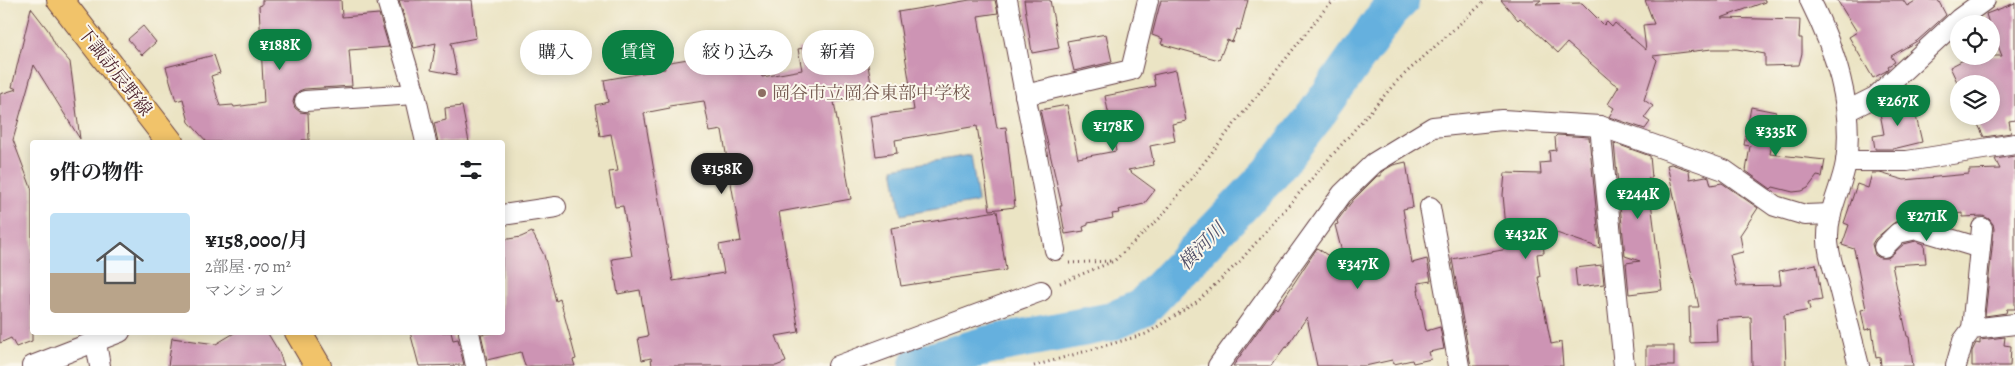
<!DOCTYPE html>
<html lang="ja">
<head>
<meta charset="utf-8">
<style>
	body { margin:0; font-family:Alegreya,"Noto Serif JP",serif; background:#f6f6f6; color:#202124; height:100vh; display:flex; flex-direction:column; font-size:19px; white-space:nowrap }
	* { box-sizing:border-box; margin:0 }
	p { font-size:16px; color:#757577 }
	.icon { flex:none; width:28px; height:28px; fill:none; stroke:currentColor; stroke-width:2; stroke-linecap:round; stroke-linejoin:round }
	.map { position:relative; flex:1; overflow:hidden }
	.sheet { position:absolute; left:30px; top:140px; width:475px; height:195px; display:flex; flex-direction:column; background:#fff; border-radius:5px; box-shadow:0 2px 12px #0003 }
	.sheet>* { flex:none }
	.banner { position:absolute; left:520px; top:30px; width:475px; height:45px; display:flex; gap:10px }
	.fabs { position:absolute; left:1950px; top:15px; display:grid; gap:10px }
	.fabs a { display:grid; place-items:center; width:50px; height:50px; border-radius:50%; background:#fff; box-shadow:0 2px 12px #0003; font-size:25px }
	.price { position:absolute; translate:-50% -42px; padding:0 11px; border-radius:18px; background:#0b8043; color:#fff; font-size:16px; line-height:32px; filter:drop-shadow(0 1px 2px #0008) }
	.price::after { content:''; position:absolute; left:50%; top:30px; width:15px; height:11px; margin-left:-8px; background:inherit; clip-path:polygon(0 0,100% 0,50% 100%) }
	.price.active { background:#222; color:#fff }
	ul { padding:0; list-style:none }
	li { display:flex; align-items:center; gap:15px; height:125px; padding:0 20px }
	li+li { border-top:1px solid #e0e0e0 }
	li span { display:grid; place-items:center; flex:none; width:140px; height:100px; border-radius:5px; color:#555 }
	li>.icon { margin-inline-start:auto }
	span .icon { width:60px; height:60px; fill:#fffc; stroke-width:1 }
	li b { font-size:21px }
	h2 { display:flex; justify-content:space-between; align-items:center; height:60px; padding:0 20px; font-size:21px }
	.tag { padding:0 18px; border-radius:22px; background:#fff; box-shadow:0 2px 12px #0003; font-size:18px; line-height:45px }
	.tag.active { background:#0b8043; color:#fff }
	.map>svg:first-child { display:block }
</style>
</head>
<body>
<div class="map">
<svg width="2015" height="366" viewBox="0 0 2015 366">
	<rect width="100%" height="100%" fill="#fbf7ec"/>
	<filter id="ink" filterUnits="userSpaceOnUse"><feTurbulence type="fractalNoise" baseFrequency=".02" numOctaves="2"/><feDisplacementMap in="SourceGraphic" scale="10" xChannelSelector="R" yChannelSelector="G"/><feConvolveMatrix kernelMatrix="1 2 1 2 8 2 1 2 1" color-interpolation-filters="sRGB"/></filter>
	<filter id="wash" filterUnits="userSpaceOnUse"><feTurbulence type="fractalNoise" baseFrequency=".0096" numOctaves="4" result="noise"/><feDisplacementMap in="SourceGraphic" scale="20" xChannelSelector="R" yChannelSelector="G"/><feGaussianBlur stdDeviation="1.12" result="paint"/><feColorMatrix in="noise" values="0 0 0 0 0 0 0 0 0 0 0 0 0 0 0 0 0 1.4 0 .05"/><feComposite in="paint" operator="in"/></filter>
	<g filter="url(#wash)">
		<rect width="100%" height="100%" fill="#ebe4c4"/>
		<polygon fill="#65b0de" stroke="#586884" points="971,155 978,202 901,215 893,168"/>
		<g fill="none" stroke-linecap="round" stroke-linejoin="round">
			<polyline stroke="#65b0de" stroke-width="39" points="918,366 988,345 1110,322 1142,308 1271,173 1315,116 1389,11 1400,0"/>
		</g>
		<g id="blocks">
			<g fill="#cd94b4" fill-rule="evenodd">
				<polygon points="262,0 341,0 342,17 379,14 389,47 349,50 352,86 304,89 299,91 295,95 293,102 295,108 300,112 308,113 309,140 302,140 302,142 207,142 189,122 183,99 176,101 166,67 214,55 220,73 211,76 220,106 233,105 234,107 264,103 259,6 262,5"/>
				<polygon points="399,0 472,0 476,38 451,43 457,75 431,70 436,43 414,48"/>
				<polygon points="970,0 995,0 998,13 978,16 997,128 1006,127 1015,207 990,210 977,126 895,140 897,153 876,156 870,116 914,110 898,12"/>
				<polygon points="1024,0 1050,0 1059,48 1032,53"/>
				<polygon points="1161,0 1248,0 1240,30 1237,29 1232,42 1227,40 1219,60 1161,44 1163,39 1152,35"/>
				<polygon points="1501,0 1541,0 1536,4 1582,3 1604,25 1607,22 1612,27 1615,23 1646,50 1643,25 1654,24 1645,0 1765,0 1765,2 1721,18 1800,20 1799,38 1802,38 1802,53 1799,65 1765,66 1765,54 1737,49 1712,49 1653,56 1657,60 1644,100 1653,106 1644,118 1650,122 1645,129 1609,117 1614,108 1608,104 1619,86 1613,83 1567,43 1558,53 1520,18 1518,20"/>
				<polygon points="1837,0 1903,0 1907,6 1917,0 1938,0 1946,15 1917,41 1891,56 1895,62 1888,66 1889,68 1886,71 1873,78 1849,37 1857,32"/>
				<polygon points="2015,3 2015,120 2009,121 2011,133 1984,137 1974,116 1991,116 1991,84 1958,84 1950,67 1971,56 2002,56 1991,28 1991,24 1989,24 1986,14"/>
				<polygon points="31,8 48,30 56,46 70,62 80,139 34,65 13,140 32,190 32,341 16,347 11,338 0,343 0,94 17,89 12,87"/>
				<polygon points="143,26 156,42 142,55 128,39"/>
				<polygon points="1106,34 1112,62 1074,71 1067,41"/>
				<path d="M823,44L825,56L846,52L848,62L867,59L873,96L834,102L851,199L779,212L799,332L776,336L786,362L776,366H652L651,358L642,360L638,338L648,336L640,290L618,294L612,259L632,256L623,206L615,207L609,172L618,171L611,134L600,136L595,105L608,102L604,80L665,69L664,63L712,55L713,59L756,51L762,77L802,70L798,49ZM704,101L710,132L722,130L741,241L719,245L724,273L673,281L644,113L670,108L669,106Z"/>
				<polygon points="1176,70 1186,121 1172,124 1175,141 1150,146 1154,165 1128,170 1155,190 1144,204 1118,210 1119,213 1112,214 1113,218 1088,223 1088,225 1083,227 1084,231 1065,234 1060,206 1062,206 1040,110 1067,105 1078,158 1116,151 1105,96 1155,86 1153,75"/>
				<polygon points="1912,99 1922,142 1893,149 1875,149 1873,136 1884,134 1879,108"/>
				<polygon points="462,106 469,142 438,142 434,123 446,120 445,108"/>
				<polygon points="1751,107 1776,112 1773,124 1776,125 1770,154 1825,160 1822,177 1817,176 1808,188 1802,191 1793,192 1773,187 1771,189 1746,171 1750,146 1744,145"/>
				<polygon points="1557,135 1589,137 1600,248 1542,228 1544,253 1537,254 1540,277 1538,277 1551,344 1561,342 1563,366 1471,366 1452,259 1508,249 1503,195 1505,173 1541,174 1540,163 1550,162 1549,151 1556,150 1555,137"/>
				<polygon points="1614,143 1650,156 1652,178 1648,178 1662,290 1629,294 1626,263 1640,261 1625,256"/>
				<polygon points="2015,156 2015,309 2007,309 2006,313 1985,316 1994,229 1993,224 1989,219 1983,216 1963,217 1963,213 1922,218 1915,217 1895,222 1875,239 1872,244 1875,255 1880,258 1888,258 1904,244 1916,241 1924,244 1926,263 1892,265 1907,336 1909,337 1913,366 1881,366 1880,357 1876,358 1872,328 1865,330 1861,310 1866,309 1854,249 1842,245 1849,225 1844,223 1857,184 1868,188 1872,173 1880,173 1904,180 1969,174 1969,170 2000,169 1995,159"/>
				<polygon points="1406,162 1413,207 1403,209 1412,263 1427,259 1431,281 1418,283 1419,290 1418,290 1426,331 1440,327 1444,349 1429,352 1431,359 1413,363 1412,360 1394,364 1392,360 1365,366 1317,366 1307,317 1286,348 1285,347 1271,366 1233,366 1275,307 1277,309 1317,248 1346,268 1335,225 1338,224 1337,221 1353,200 1377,176 1381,176 1381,172 1393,165"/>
				<polygon points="1671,164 1689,170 1690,179 1706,176 1709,177 1711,185 1722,183 1758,208 1740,235 1743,252 1730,255 1737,286 1781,285 1779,271 1816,264 1822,300 1808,302 1810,310 1784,315 1786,366 1752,366 1751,317 1716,319 1717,342 1690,343 1689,307 1699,307 1667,165"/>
				<polygon points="997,211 1006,270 901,286 891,228"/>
				<polygon points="532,232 544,255 556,301 560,299 576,359 573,360 575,366 525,366 521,352 487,360 481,334 502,332 502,240 521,237"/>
				<polygon points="1602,265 1604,284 1577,287 1575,268"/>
				<polygon points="236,332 267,332 279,352 284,366 168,366 172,338 216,344"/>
				<polygon points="410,332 451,332 453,340 458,339 464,365 419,366"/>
				<polygon points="2005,337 2004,345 2011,346 2010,366 1972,366 1972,351 1976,343 1980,344 1980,340"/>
				<rect x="1646" y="346" width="28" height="20"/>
			</g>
		</g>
	</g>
	<g filter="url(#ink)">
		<use href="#blocks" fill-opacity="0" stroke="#623d42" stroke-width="1"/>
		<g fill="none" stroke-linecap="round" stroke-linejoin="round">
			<g stroke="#623d42" stroke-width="22">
				<g id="minor">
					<polyline points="387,0 415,94 426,142"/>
					<polyline points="1007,0 1055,250"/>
					<path d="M1810,0C1835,50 1854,105 1846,162C1842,187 1828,210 1828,236C1827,252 1834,269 1838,284C1845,312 1852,339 1859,366"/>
					<polyline points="1025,95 1131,70 1148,0"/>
					<polyline points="305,101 415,94"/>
					<polyline points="1847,111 1875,97 1959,19 1985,0"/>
					<polyline points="1600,126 1624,366"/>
					<polyline points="1846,161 1907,161 2015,144"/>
					<polyline points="1430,207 1459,366"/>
					<polyline points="502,215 556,207"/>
					<polyline points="1884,247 1898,233 1917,229 1980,248"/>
					<polyline points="1972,329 1982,228"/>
					<polyline points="469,332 476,366"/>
					<polyline points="96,343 100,366"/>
					<polyline points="32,366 120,332"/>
					<polyline points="838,366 1041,291"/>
					<polyline points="1218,366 1342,194 1374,163 1433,127 1502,120 1600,126 1724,170 1775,206 1805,215 1831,214"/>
					<polyline points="1956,366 1963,341 1972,329 2015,324"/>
				</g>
			</g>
			<g stroke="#623d42" stroke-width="28">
				<g id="major">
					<polyline points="60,0 170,142"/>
					<polyline points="298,332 318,366"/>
				</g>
			</g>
			<g stroke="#623d42" stroke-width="3" stroke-dasharray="1 4" stroke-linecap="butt">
				<polyline points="1069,263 1111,261"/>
				<polyline points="1060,283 1114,261 1161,217 1325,9 1335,0"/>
				<polyline points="1034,366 1146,334 1198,301 1240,261 1396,82 1486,0"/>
			</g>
			<use href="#minor" stroke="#fff" stroke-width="20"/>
			<use href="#major" stroke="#f1c36a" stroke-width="26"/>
		</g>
	</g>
	<circle fill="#8d6e63" stroke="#fbf7ec" stroke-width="2" cx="762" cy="93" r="5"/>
	<g text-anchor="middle" stroke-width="4" stroke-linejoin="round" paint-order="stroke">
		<g font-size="18" fill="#4a1f2b" stroke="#fbf7ec">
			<text transform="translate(115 71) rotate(52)" y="6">下諏訪辰野線</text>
		</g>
		<g font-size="18" fill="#785e54" stroke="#fbf7ec" text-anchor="start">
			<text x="772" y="99">岡谷市立岡谷東部中学校</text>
		</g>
		<g font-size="19" font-style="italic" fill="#53526a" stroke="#fbf7ec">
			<text transform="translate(1201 246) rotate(-46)" y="7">横河川</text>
		</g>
	</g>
</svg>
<div class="fabs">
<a><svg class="icon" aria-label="locate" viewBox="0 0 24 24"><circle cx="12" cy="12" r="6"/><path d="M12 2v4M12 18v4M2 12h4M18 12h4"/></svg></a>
<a><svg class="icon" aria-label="layers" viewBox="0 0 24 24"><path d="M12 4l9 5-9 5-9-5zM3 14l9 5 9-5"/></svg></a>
</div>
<b class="price" style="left:280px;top:71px">¥188K</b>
<b class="price" style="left:1898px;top:127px">¥267K</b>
<b class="price" style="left:1113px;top:152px">¥178K</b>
<b class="price" style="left:1776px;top:157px">¥335K</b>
<b class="price active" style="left:722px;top:195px">¥158K</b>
<b class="price" style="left:1638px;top:220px">¥244K</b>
<b class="price" style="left:1927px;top:242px">¥271K</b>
<b class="price" style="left:1526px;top:260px">¥432K</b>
<b class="price" style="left:1358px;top:290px">¥347K</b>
<div class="banner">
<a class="tag">購入</a>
<a class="tag active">賃貸</a>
<a class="tag">絞り込み</a>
<a class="tag">新着</a>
</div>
<section class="sheet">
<h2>9件の物件<svg class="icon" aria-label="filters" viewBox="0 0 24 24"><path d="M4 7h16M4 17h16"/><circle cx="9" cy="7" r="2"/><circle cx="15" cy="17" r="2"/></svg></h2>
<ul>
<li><span style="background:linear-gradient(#bfe0f5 60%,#b9a48a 0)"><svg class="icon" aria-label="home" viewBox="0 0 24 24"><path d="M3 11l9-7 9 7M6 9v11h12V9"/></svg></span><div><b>¥158,000/月</b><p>2部屋 · 70 m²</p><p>マンション</p></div></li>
</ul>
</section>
</div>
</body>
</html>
